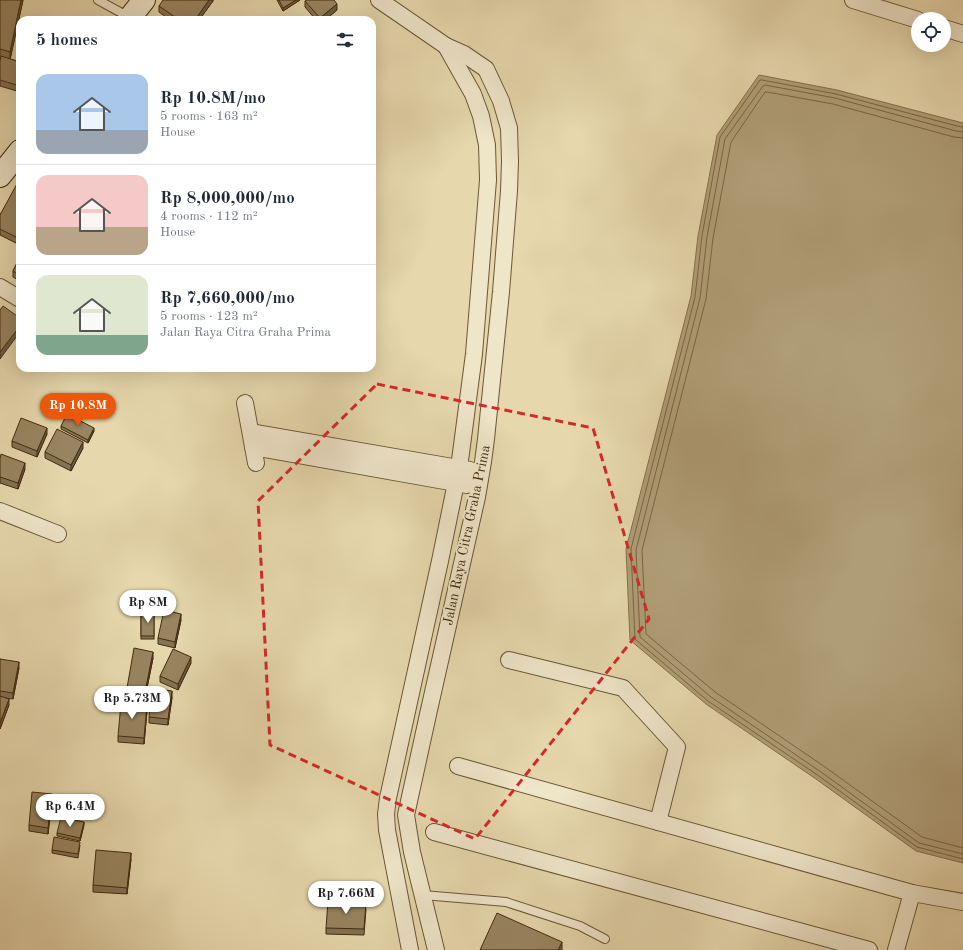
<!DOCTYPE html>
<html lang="en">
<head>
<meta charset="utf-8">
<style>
	body { margin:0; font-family:"Old Standard TT",serif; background:#f2f2f3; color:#1f2937; height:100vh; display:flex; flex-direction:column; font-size:15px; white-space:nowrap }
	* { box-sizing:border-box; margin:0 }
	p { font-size:13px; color:#747a83 }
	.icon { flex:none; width:22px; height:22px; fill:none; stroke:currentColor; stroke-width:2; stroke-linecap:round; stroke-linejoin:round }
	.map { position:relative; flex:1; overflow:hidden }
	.sheet { position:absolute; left:16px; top:16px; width:360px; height:356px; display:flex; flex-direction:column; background:#fff; border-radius:12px; box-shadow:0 4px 16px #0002 }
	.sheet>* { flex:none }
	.buttons { position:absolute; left:911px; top:12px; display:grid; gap:8px }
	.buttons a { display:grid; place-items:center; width:40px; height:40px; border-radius:50%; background:#fff; box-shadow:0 4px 16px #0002; font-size:20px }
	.price { position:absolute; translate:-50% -34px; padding:0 9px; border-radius:14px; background:#fff; color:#222; font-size:13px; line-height:26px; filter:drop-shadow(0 1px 2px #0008) }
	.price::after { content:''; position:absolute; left:50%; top:24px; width:12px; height:9px; margin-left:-6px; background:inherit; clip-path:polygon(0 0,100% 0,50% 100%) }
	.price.selected { background:#ea580c; color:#fff }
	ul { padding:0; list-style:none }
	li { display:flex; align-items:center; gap:12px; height:100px; padding:0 20px }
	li+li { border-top:1px solid #e0e1e3 }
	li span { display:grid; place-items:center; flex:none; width:112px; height:80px; border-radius:12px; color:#555 }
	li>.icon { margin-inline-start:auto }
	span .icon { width:48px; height:48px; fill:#fffc; stroke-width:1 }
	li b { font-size:17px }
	h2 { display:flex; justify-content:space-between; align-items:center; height:48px; padding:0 20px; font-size:17px }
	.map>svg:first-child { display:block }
</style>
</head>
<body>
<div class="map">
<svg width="963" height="950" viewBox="0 0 963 950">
	<rect width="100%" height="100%" fill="#e6d7ac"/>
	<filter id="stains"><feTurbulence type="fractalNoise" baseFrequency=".005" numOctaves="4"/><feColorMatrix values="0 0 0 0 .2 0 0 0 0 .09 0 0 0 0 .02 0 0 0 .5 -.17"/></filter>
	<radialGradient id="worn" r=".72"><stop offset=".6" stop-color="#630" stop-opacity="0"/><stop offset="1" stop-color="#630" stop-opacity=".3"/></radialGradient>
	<polygon fill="#af9d76" stroke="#846f4c" points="759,75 837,90 963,123 963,863 916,851 816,779 706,704 630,640 626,549 691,296 698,236 717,135"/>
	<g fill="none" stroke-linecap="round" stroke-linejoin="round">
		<g stroke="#7a6442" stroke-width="1">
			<polyline points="963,127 957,126 836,94 762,80 760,80 720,137 702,236 695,297 631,549 635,639 708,701 819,776 917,847 963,859"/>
			<polyline points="963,132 956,131 835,98 765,85 763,86 725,139 707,237 700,298 636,550 640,637 711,697 821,772 919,843 963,854"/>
			<polyline points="963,138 954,137 833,104 767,92 765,92 731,142 713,238 706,299 642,550 646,634 715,692 825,767 922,837 963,848"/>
		</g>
		<g stroke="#6c5635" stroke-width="10">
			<g id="lane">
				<polyline points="98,0 129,17"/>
				<polyline points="423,895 506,902 580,926 605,939"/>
			</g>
		</g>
		<g stroke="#6c5635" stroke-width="18">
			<g id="street">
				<polyline points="379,0 446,46 464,54 486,69 501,101 509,128 510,161 509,191 501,292 486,439 483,462 477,497 429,710 406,815 412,852 436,950"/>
				<polyline points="853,0 918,20"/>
				<polyline points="944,28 963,34"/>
				<polyline points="0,287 20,299"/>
				<polyline points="245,403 256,463"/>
				<polyline points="251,432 470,470"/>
				<polyline points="253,447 467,485"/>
				<polyline points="0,511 58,534"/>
				<polyline points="509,660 623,688 677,747 658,822"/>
				<polyline points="458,766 912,893 963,902"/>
				<polyline points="434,832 869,950"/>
				<polyline points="410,950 387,830 386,814 388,798 440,561 459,468 474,354 488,180 487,145 481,116 473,94 446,46"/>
				<polyline points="896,950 912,893"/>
			</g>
		</g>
		<g stroke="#442b0d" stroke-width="24">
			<g id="secondary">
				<polyline points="128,20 144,0"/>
				<polyline points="0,176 20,151"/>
			</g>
		</g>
		<use href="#lane" stroke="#efe5c9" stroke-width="8"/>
		<use href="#street" stroke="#efe5c9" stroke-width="16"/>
		<use href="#secondary" stroke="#efe5c9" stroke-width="22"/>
	</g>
	<g fill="#837253" stroke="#442b0d">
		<polygon points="0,0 23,0 10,59 20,62 20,92 0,86 0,61 1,58 0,58"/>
		<polygon points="213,0 213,1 199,20 170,20 159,12 159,6"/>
		<polygon points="277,0 300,0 283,11"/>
		<polygon points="305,1 337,10 325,20 316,20 305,7"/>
		<polygon points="20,183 20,245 0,235 0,215"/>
		<polygon points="20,257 20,281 13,277 13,271"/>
		<polygon points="61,426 94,431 88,443 61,429"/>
		<polygon points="47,434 37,457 12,447 12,441"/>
		<polygon points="83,448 71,471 45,458 45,452"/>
		<polygon points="0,459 25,469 18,489 0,483"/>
		<rect x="141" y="612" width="13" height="27"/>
		<polygon points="181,620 175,648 158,644 158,638"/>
		<polygon points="153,658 145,698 127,694 127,688"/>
		<polygon points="0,659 19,668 13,699 4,698 9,705 0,729"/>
		<polygon points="191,663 178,690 160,682 160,676"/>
		<polygon points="172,697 168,725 149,723 149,717"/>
		<polygon points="147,711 144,744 118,742 118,736"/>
		<polygon points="52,800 48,834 29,831 29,825"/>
		<polygon points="84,825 80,841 57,836 57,833"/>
		<polygon points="80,845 78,858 52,853 52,850"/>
		<polygon points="131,859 127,894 93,892 93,885"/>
		<polygon points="366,909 364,935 326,934 326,928"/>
	</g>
	<g fill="#6a5c43" stroke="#442b0d">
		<polygon points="21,0 23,0 10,60 10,52"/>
		<polygon points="209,0 213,0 213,1 199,20 195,20"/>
		<polygon points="296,0 300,0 283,11 283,8"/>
		<polygon points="337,4 337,10 325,20 320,20 320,18"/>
		<polygon points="20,326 20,332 0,359 0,352"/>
		<polygon points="47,428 47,434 37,457 37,451"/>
		<polygon points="94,428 94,431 88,443 88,440"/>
		<polygon points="83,442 83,448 71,471 71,465"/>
		<polygon points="25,463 25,469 18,489 18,483"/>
		<polygon points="181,614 181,620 175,648 175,642"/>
		<polygon points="153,652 153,658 145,698 145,692"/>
		<polygon points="191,657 191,663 178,690 178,684"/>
		<polygon points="19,662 19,668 13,699 13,693"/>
		<polygon points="172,691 172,697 168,725 168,719"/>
		<polygon points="9,699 9,705 0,729 0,723"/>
		<polygon points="147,705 147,711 144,744 144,738"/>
		<polygon points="52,794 52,800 48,834 48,828"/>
		<polygon points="84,822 84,825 80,841 80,838"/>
		<polygon points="131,853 131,859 127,894 127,888"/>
		<polygon points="562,942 562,950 558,950"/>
	</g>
	<g fill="#988460" stroke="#442b0d">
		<polygon points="0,0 21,0 10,52 0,49"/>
		<polygon points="163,0 209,0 195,20 179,20 159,6"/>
		<polygon points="279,0 296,0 283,8"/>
		<polygon points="307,0 334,0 337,4 320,18 305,1"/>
		<polygon points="1,56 20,62 20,86 0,80 0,61"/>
		<polygon points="18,182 20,183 20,239 0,229 0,215"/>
		<polygon points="20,257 20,275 13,271"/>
		<polygon points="3,306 20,318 20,326 0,352 0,310"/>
		<polygon points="67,414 94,428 88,440 61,426"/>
		<polygon points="21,418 47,428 37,451 12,441"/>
		<polygon points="57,429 83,442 71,465 45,452"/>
		<polygon points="1,454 25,463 18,483 0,477 0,459"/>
		<polygon points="164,610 181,614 175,642 158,638"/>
		<rect x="141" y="612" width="13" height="24"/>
		<polygon points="134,648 153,652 145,692 127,688"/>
		<polygon points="173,649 191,657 178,684 160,676"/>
		<polygon points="0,659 19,662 13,693 0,691"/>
		<polygon points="152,688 172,691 168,719 149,717"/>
		<polygon points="0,696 9,699 0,723"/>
		<polygon points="121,703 147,705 144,738 118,736"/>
		<polygon points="32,792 52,794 48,828 29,825"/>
		<polygon points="61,817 84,822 80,838 57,833"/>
		<polygon points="54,837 80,842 78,854 52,850"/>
		<polygon points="96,850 131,853 127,888 93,885"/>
		<polygon points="328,901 366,903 364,929 326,928"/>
		<polygon points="497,913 562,942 558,950 480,950"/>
	</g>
	<path fill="none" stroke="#d62828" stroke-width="3" stroke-dasharray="8 5" stroke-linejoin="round" d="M377,384L593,428L649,619L475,839L270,745L258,501Z"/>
	<g text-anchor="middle" stroke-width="4" stroke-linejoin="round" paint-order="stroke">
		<g font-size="14" fill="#442b0d" stroke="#efe5c9">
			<text transform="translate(466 535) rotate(-78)" y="5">Jalan Raya Citra Graha Prima</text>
		</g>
	</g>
	<rect width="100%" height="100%" filter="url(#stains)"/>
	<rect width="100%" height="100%" fill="url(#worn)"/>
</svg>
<div class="buttons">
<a><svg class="icon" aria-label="locate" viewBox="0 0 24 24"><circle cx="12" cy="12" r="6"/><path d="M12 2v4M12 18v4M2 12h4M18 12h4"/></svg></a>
</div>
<b class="price selected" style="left:78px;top:427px">Rp 10.8M</b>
<b class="price" style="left:148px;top:624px">Rp 8M</b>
<b class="price" style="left:132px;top:720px">Rp 5.73M</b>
<b class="price" style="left:70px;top:828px">Rp 6.4M</b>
<b class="price" style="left:346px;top:915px">Rp 7.66M</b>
<section class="sheet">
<h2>5 homes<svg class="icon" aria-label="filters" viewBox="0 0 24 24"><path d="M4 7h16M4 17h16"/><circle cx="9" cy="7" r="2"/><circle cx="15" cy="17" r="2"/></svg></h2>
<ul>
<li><span style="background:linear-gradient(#a9c7e8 70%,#9aa5b1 0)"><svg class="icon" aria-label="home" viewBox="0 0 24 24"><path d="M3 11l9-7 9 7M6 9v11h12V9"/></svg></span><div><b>Rp 10.8M/mo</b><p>5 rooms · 163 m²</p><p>House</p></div></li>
<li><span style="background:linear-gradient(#f6c9c9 65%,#b9a48a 0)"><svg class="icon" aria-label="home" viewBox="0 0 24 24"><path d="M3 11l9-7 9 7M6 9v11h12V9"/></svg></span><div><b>Rp 8,000,000/mo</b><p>4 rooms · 112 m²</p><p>House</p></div></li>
<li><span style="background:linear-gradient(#dfe7d0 75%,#7fa58c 0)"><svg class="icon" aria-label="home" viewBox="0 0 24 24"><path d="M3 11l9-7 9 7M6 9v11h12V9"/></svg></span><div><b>Rp 7,660,000/mo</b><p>5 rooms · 123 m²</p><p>Jalan Raya Citra Graha Prima</p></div></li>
</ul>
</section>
</div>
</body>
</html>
